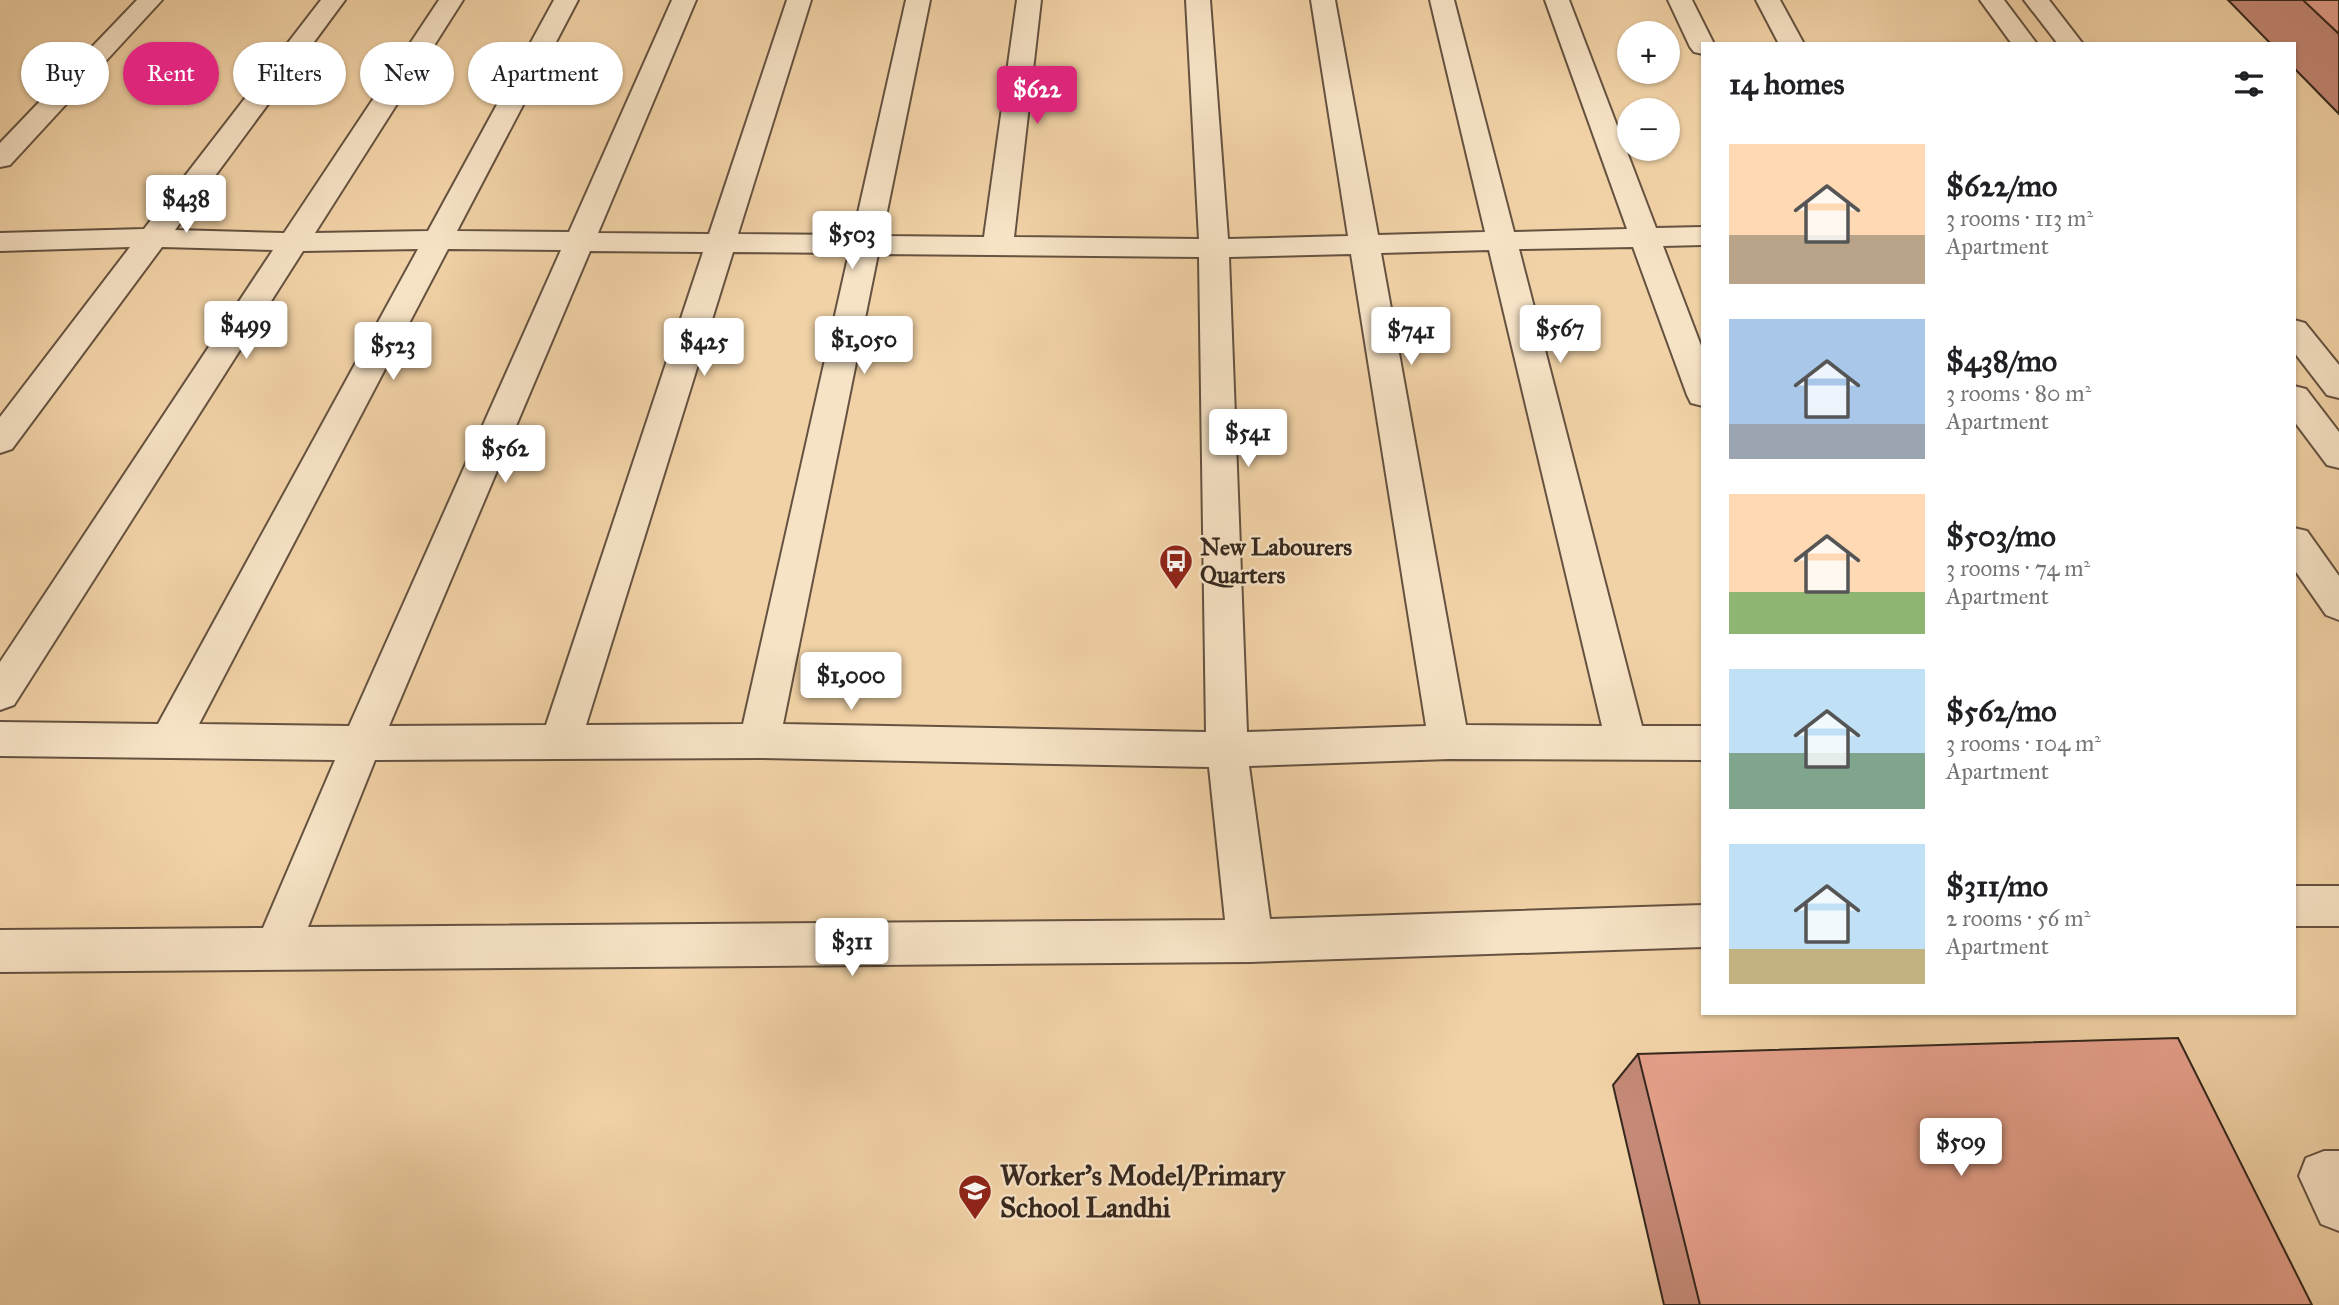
<!DOCTYPE html>
<html lang="en">
<head>
<meta charset="utf-8">
<style>
	body { margin:0; font-family:"IM FELL Great Primer",serif; background:#f6f6f6; color:#202124; height:100vh; display:flex; flex-direction:column; font-size:26px; white-space:nowrap }
	* { box-sizing:border-box; margin:0 }
	p { font-size:23px; color:#757577 }
	.icon { flex:none; width:38px; height:38px; fill:none; stroke:currentColor; stroke-width:2; stroke-linecap:round; stroke-linejoin:round }
	.map { position:relative; flex:1; overflow:hidden }
	.sheet { position:absolute; left:1701px; top:42px; width:595px; height:973px; display:flex; flex-direction:column; background:#fff; border-radius:0px; box-shadow:0 2px 5px #0004 }
	.sheet>* { flex:none }
	.top-card { position:absolute; left:21px; top:42px; width:665px; height:63px; display:flex; gap:14px }
	.controls { position:absolute; left:1617px; top:21px; display:grid; gap:14px }
	.controls a { display:grid; place-items:center; width:63px; height:63px; border-radius:50%; background:#fff; box-shadow:0 2px 5px #0004; font-size:35px }
	.price { position:absolute; translate:-50% -60px; padding:0 16px; border-radius:7px; background:#fff; color:#222; font-size:23px; line-height:46px; filter:drop-shadow(0 2px 4px #0008) }
	.price::after { content:''; position:absolute; left:50%; top:42px; width:21px; height:16px; margin-left:-10px; background:inherit; clip-path:polygon(0 0,100% 0,50% 100%) }
	.price.current { background:#db2777; color:#fff }
	ul { padding:0; list-style:none }
	li { display:flex; align-items:center; gap:21px; height:175px; padding:0 28px }
	li span { display:grid; place-items:center; flex:none; width:196px; height:140px; border-radius:0px; color:#555 }
	li>.icon { margin-inline-start:auto }
	span .icon { width:84px; height:84px; fill:#fffc; stroke-width:1 }
	li b { font-size:30px }
	h2 { display:flex; justify-content:space-between; align-items:center; height:84px; padding:0 28px; font-size:30px }
	.chip { padding:0 24px; border-radius:32px; background:#fff; box-shadow:0 2px 5px #0004; font-size:24px; line-height:63px }
	.chip.current { background:#db2777; color:#fff }
	.map>svg:first-child { display:block }
</style>
</head>
<body>
<div class="map">
<svg width="2339" height="1305" viewBox="0 0 2339 1305">
	<rect width="100%" height="100%" fill="#f1d2a6"/>
	<filter id="stains"><feTurbulence type="fractalNoise" baseFrequency=".00286" numOctaves="4"/><feColorMatrix values="0 0 0 0 .2 0 0 0 0 .09 0 0 0 0 .02 0 0 0 .5 -.17"/></filter>
	<radialGradient id="worn" r=".72"><stop offset=".6" stop-color="#630" stop-opacity="0"/><stop offset="1" stop-color="#630" stop-opacity=".3"/></radialGradient>
	<g fill="none" stroke-linecap="round" stroke-linejoin="round">
		<g stroke="#655240" stroke-width="4">
			<g id="minor">
				<polygon points="137,0 162,0 10,165 0,167 0,143"/>
				<path d="M321,0H345L175,230L284,233L439,0H463L315,233L428,231L554,0H578L457,231L569,232L672,0H696L598,233L709,234L787,0H811L738,234L853,235L906,0H930L882,236L984,237L1017,0H1041L1014,237L1199,239L1186,0H1210L1228,239L1348,236L1311,0H1335L1378,235L1485,232L1430,0H1454L1514,232L1627,229L1545,0H1569L1656,228L1703,227V245L1663,246L1703,351V406L1691,403L1687,395L1633,247L1519,249L1642,726H1703V760L1449,759L1249,766L1270,919L1703,905V947L1250,962L0,972V930L263,928L335,760L0,756V722L158,724L418,249L303,251L14,705L0,710V662L273,250L162,247L12,449L0,453V417L130,247L0,251V233L144,229ZM448,249L561,250L349,726L199,724ZM1489,250L1602,726L1466,725L1381,253ZM590,251L703,252L546,725L389,726ZM733,252L849,253L743,724L586,725ZM878,254L1199,257L1206,732L783,724ZM1351,254L1426,726L1247,732L1229,257ZM759,758L1209,767L1225,920L308,927L375,760Z"/>
				<polygon points="1668,0 1692,0 1714,44 1703,44 1703,54 1694,52 1690,47"/>
				<polygon points="1756,0 1780,0 1804,44 1779,44"/>
				<polygon points="1980,0 2004,0 2037,44 2012,44"/>
				<polygon points="2024,0 2049,0 2083,44 2058,44"/>
				<polygon points="2294,320 2305,323 2339,365 2339,398 2327,395 2294,352"/>
				<polygon points="2294,386 2306,389 2339,432 2339,468 2327,465 2294,421"/>
				<polygon points="2294,528 2307,531 2339,576 2339,620 2326,615 2294,569"/>
				<rect x="2294" y="886" width="45" height="40"/>
				<polygon points="2324,1151 2339,1151 2339,1231 2321,1224 2299,1176 2306,1158"/>
			</g>
		</g>
		<use href="#minor" fill="#f6e2c5" fill-rule="evenodd"/>
	</g>
	<g fill="#c58977" stroke="#36281e" stroke-width="2">
		<polygon points="2228,0 2339,0 2339,114 2294,68 2294,44 2271,44"/>
		<polygon points="1638,1054 2312,1305 1664,1305 1613,1085"/>
	</g>
	<g fill="#e59f8a" stroke="#36281e" stroke-width="2">
		<polygon points="2303,0 2339,0 2339,34"/>
		<polygon points="2178,1038 2312,1305 1700,1305 1638,1054"/>
	</g>
	<defs>
		<g id="bus-pin" transform="scale(1.75)"><path d="M0 17L-7.5 6A9.5 9.5 0 1 1 7.5 6Z" fill="#8f2418" stroke="#f6e2c5"/><path d="M-5-6H5V4H4V6H2V4H-2V6H-4V4H-5ZM-3.5-4V0h7V-4ZM-3.5 1.2v1.5H-2V1.2ZM2 1.2v1.5H3.5V1.2Z" fill="#fff"/></g>
		<g id="school-pin" transform="scale(1.75)"><path d="M0 17L-7.5 6A9.5 9.5 0 1 1 7.5 6Z" fill="#8f2418" stroke="#f6e2c5"/><path d="M0-5L7-2L0 1L-7-2ZM-4 1L0 2.5L4 1V4Q0 6-4 4Z" fill="#fff"/></g>
	</defs>
	<g fill-rule="evenodd">
		<use href="#bus-pin" x="1176" y="561"/>
		<use href="#school-pin" x="975" y="1191"/>
	</g>
	<g text-anchor="middle" stroke-width="5" stroke-linejoin="round" paint-order="stroke">
		<g font-size="24" font-weight="bold" fill="#36281e" stroke="#f6e2c5" text-anchor="start">
			<text x="1200" y="555">New Labourers<tspan x="1200" dy="28">Quarters</tspan></text>
		</g>
		<g font-size="28" font-weight="bold" fill="#36281e" stroke="#f6e2c5" text-anchor="start">
			<text x="1000" y="1185">Worker's Model/Primary<tspan x="1000" dy="32">School Landhi</tspan></text>
		</g>
	</g>
	<rect width="100%" height="100%" filter="url(#stains)"/>
	<rect width="100%" height="100%" fill="url(#worn)"/>
</svg>
<div class="controls">
<a>+</a>
<a>−</a>
</div>
<b class="price current" style="left:1037px;top:126px">$622</b>
<b class="price" style="left:186px;top:235px">$438</b>
<b class="price" style="left:852px;top:271px">$503</b>
<b class="price" style="left:246px;top:361px">$499</b>
<b class="price" style="left:1560px;top:365px">$567</b>
<b class="price" style="left:1411px;top:367px">$741</b>
<b class="price" style="left:864px;top:376px">$1,050</b>
<b class="price" style="left:704px;top:378px">$425</b>
<b class="price" style="left:393px;top:382px">$523</b>
<b class="price" style="left:1248px;top:469px">$541</b>
<b class="price" style="left:505px;top:485px">$562</b>
<b class="price" style="left:851px;top:712px">$1,000</b>
<b class="price" style="left:852px;top:978px">$311</b>
<b class="price" style="left:1961px;top:1178px">$509</b>
<div class="top-card">
<a class="chip">Buy</a>
<a class="chip current">Rent</a>
<a class="chip">Filters</a>
<a class="chip">New</a>
<a class="chip">Apartment</a>
</div>
<section class="sheet">
<h2>14 homes<svg class="icon" aria-label="filters" viewBox="0 0 24 24"><path d="M4 7h16M4 17h16"/><circle cx="9" cy="7" r="2"/><circle cx="15" cy="17" r="2"/></svg></h2>
<ul>
<li><span style="background:linear-gradient(#ffd9b3 65%,#b9a48a 0)"><svg class="icon" aria-label="home" viewBox="0 0 24 24"><path d="M3 11l9-7 9 7M6 9v11h12V9"/></svg></span><div><b>$622/mo</b><p>3 rooms · 113 m²</p><p>Apartment</p></div></li>
<li><span style="background:linear-gradient(#a9c7e8 75%,#9aa5b1 0)"><svg class="icon" aria-label="home" viewBox="0 0 24 24"><path d="M3 11l9-7 9 7M6 9v11h12V9"/></svg></span><div><b>$438/mo</b><p>3 rooms · 80 m²</p><p>Apartment</p></div></li>
<li><span style="background:linear-gradient(#ffd9b3 70%,#8fb573 0)"><svg class="icon" aria-label="home" viewBox="0 0 24 24"><path d="M3 11l9-7 9 7M6 9v11h12V9"/></svg></span><div><b>$503/mo</b><p>3 rooms · 74 m²</p><p>Apartment</p></div></li>
<li><span style="background:linear-gradient(#bfe0f5 60%,#7fa58c 0)"><svg class="icon" aria-label="home" viewBox="0 0 24 24"><path d="M3 11l9-7 9 7M6 9v11h12V9"/></svg></span><div><b>$562/mo</b><p>3 rooms · 104 m²</p><p>Apartment</p></div></li>
<li><span style="background:linear-gradient(#bfe0f5 75%,#c2b280 0)"><svg class="icon" aria-label="home" viewBox="0 0 24 24"><path d="M3 11l9-7 9 7M6 9v11h12V9"/></svg></span><div><b>$311/mo</b><p>2 rooms · 56 m²</p><p>Apartment</p></div></li>
</ul>
</section>
</div>
</body>
</html>
